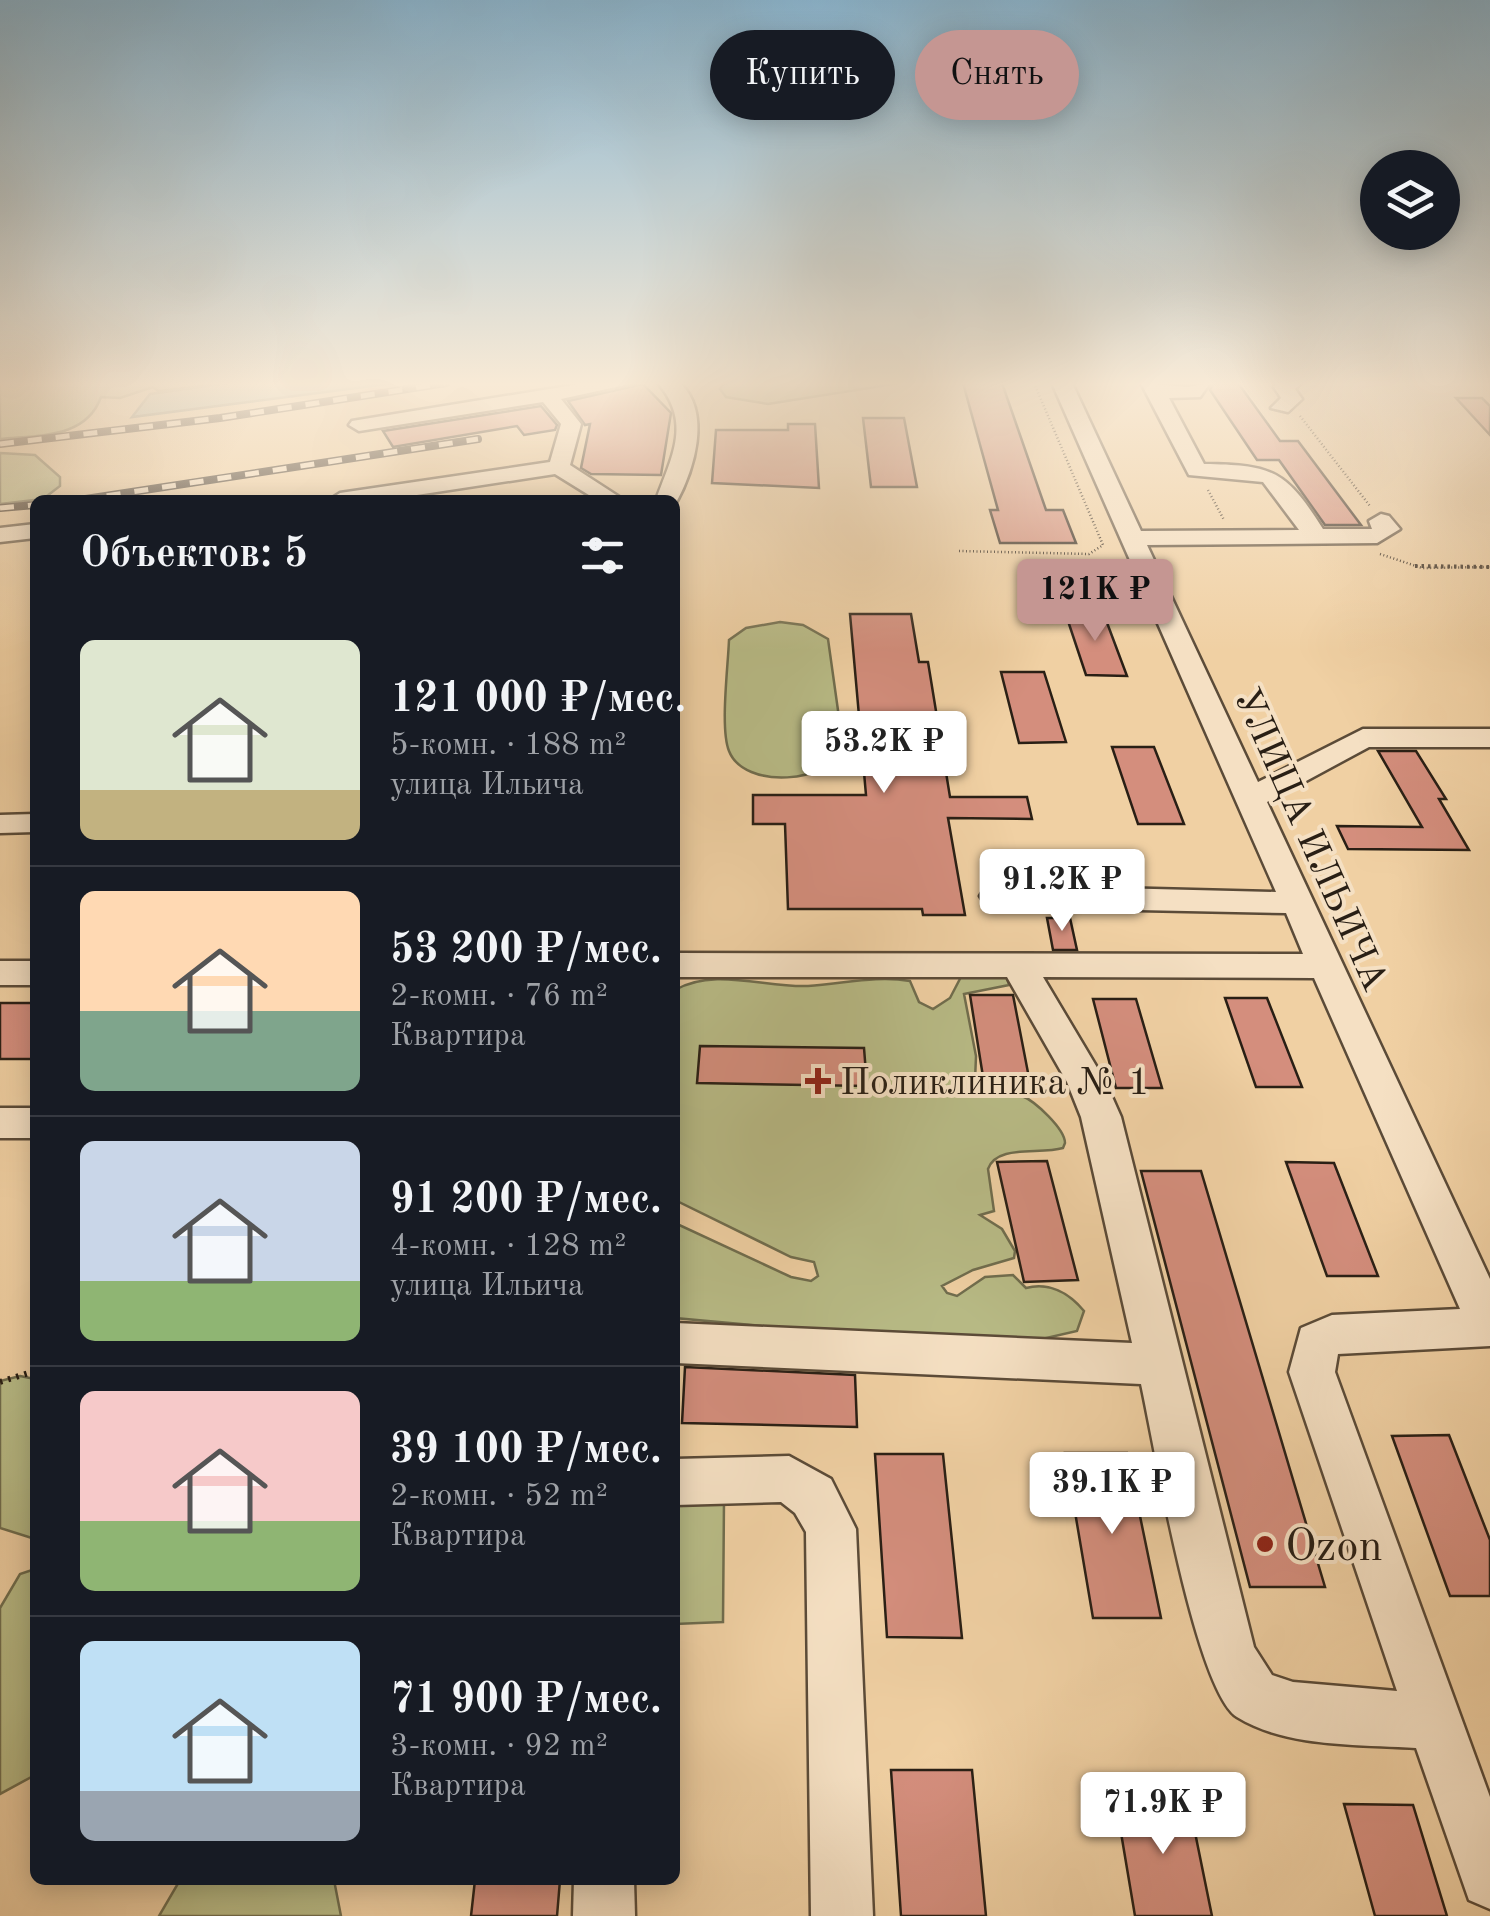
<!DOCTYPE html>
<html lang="ru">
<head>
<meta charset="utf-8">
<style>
	body { margin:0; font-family:"Old Standard TT",serif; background:#242831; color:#f1f3f6; height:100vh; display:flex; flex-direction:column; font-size:38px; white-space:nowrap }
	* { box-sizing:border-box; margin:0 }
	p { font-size:32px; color:#9ea1a6 }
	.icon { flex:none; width:55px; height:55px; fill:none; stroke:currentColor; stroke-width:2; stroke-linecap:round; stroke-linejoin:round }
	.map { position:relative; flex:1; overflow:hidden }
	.details { position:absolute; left:30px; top:495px; width:650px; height:1390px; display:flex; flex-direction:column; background:#171b24; border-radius:15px; box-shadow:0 5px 25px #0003 }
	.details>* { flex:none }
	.banner { position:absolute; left:710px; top:30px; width:630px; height:90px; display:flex; gap:20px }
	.buttons { position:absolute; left:1360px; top:150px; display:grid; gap:20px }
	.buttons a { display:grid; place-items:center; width:100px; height:100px; border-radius:50%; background:#171b24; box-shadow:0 5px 25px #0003; font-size:50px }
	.price { position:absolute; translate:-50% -85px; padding:0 22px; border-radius:10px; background:#fff; color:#222; font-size:32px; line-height:65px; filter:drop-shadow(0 2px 5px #0008) }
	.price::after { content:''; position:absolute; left:50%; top:60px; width:30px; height:22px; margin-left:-15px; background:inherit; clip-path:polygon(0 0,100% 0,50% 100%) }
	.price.selected { background:#c59692; color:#111 }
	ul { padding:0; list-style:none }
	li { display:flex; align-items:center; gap:30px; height:250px; padding:0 50px }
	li+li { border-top:2px solid #363941 }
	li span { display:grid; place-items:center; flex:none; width:280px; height:200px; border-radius:15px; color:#555 }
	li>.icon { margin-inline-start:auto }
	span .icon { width:120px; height:120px; fill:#fffc; stroke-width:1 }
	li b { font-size:42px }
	h2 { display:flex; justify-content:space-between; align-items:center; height:120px; padding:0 50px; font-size:42px }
	.tag { padding:0 35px; border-radius:45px; background:#171b24; box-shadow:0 5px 25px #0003; font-size:35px; line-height:90px }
	.tag.selected { background:#c59692; color:#111 }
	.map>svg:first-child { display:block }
</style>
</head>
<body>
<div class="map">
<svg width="1490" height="1916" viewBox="0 0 1490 1916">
	<rect width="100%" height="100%" fill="#f0d0a3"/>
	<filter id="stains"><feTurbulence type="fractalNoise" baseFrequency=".002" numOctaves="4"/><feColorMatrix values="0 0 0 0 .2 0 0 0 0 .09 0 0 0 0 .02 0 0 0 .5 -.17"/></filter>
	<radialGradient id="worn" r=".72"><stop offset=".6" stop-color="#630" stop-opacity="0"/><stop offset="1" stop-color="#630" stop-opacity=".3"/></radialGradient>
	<g fill="#b8bb86" stroke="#706d4e" stroke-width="2.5">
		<path d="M0,383H229L158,391L153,387L120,398L101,397C86,439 38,435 0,439Z"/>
		<polygon points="724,383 900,383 768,404 726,397 720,389"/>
		<polygon points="0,453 35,455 60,477 60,486 43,499 0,504"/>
		<path d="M780,622L803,625L828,639L843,746C831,784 744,790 729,751C720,729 728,667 729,640L746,628Z"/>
		<path d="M962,975H1006L1009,985L964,994L976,1056L975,1081C991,1093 1005,1089 1022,1096C1035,1101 1065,1129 1065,1143L1063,1148C1039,1155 997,1144 988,1169L994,1211L980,1215L1002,1229L1015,1251L1014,1258L973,1270L942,1286L947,1293L957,1296L985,1277L1013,1275L1026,1288C1049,1282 1069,1293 1084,1311L1077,1331L1042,1339L776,1331L763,1326L675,1318V1223L791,1277L811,1281L818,1276L814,1262L791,1257L675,1200V990C714,967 766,988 808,986C843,984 876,975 910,981L919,1002L933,1009L950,998Z"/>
		<polygon points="20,1376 35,1379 35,1539 0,1528 0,1381"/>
		<polygon points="724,1500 723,1622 675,1624 675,1505"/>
		<polygon points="35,1569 35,1775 0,1794 0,1608 20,1574"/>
		<polygon points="180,1880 334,1880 341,1916 159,1916"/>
	</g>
	<polygon fill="#9bb6ab" stroke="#6d7a6f" stroke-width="2.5" points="229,383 395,383 132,417 150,394"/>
	<g fill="#d48e7d" stroke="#291f15" stroke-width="2.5">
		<polygon points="963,383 1002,383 1046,510 1063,510 1076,543 1000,543 990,510 998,510"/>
		<polygon points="1214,383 1238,383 1280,441 1298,441 1361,525 1325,525 1279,460 1257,460 1210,390"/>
		<polygon points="643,384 671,413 661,475 591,474 581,468 590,424 585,425 568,401"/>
		<polygon points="1456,398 1482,398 1490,406 1490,435"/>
		<polygon points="541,406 557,425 555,430 524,435 517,426 393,447 383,431"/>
		<polygon points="863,418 904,418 917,487 871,487"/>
		<polygon points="788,424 815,424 819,488 712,483 716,430 788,430"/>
		<polygon points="1065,612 1103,612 1127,676 1086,675"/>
		<polygon points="850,614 911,614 919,662 928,662 950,797 1027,797 1032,819 948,818 965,915 923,915 922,909 788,909 785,824 753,824 753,795 866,795"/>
		<polygon points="1001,672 1044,672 1066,742 1019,743"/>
		<polygon points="1112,747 1154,747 1184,824 1138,824"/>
		<polygon points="1378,751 1416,751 1446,799 1439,799 1469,850 1348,849 1337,826 1422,827"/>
		<polygon points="1047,918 1070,918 1077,950 1053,950"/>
		<polygon points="970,995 1013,995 1030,1083 984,1083"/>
		<polygon points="1225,998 1267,998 1302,1087 1256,1087"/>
		<polygon points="1093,999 1136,999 1162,1088 1116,1088"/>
		<rect x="0" y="1003" width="35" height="56"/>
		<polygon points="700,1046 864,1048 867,1086 697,1083"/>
		<polygon points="1047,1161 1078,1280 1024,1282 997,1162"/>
		<polygon points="1286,1162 1334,1163 1378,1276 1327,1276"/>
		<polygon points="1141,1171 1201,1171 1325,1587 1250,1587"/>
		<polygon points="685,1367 855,1375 857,1427 682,1423"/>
		<polygon points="1449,1435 1490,1540 1490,1596 1450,1596 1392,1436"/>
		<polygon points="1065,1453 1127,1453 1161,1618 1093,1618"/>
		<polygon points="875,1454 943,1454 962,1638 887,1637"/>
		<polygon points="891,1770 972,1770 986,1916 901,1916"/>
		<polygon points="1115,1797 1188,1798 1212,1916 1135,1916"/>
		<polygon points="1344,1804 1413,1805 1447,1916 1375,1916"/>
		<polygon points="475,1880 560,1880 557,1916 471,1916"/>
	</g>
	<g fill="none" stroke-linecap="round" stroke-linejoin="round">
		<g stroke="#5b4b38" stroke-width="5">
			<g id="minor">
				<polygon points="586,383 634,383 561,399 581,424 570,465 624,500 597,500 555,474 384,500 329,500 340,493 550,462 561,424 543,402 359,431 349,425 352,421"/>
				<path d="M658,383H680C712,413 694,471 675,505V500H656C672,456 692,423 658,383Z"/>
				<path d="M1052,383H1072L1141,531L1299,530L1263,482L1189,475L1141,383L1187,387L1210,383L1200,397L1169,398L1204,464C1274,465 1286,471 1323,529H1372L1369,521L1381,514L1389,516L1400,529L1377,543L1147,545L1258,782L1363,729H1490V747H1369L1267,802L1490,1279V1346L1338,1354L1335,1372L1490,1797V1909L1469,1900L1416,1748C1359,1744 1287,1748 1237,1717C1195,1690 1154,1443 1141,1384L675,1363V1323L1132,1343L1081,1117L1067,1082L1007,977H675V953L1303,954L1286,913L997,907L985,904L980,896L985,888L997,885L1276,892ZM1043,977L1314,978L1460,1309L1332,1315L1301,1328L1289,1372L1397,1691L1293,1682L1272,1675L1254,1647L1121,1117L1105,1081Z"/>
				<polygon points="1277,383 1301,383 1295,389 1302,399 1288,412 1271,408 1281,398 1274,387"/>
				<polygon points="35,524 35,538 0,542 0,528"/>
				<polygon points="35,814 35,832 0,833 0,815"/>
				<rect x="0" y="961" width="35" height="24"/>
				<rect x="0" y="1108" width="35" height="30"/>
				<polygon points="789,1456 831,1479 856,1529 873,1916 811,1916 806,1532 795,1513 781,1502 675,1505 675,1459"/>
				<polygon points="574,1880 634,1880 635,1916 573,1916"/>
			</g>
		</g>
		<g stroke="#291f15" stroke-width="2.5" stroke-dasharray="1 2.5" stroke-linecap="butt">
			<polyline points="1300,416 1370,506"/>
			<polyline points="1208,490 1224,520"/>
			<polyline points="959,551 1089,554 1103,545 1034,383"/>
			<polyline points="1380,554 1422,568 1490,567"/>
		</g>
		<polyline stroke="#291f15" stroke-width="4" stroke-dasharray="2.5 4" stroke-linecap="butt" points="1415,566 1490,567"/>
		<polyline stroke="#291f15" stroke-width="6" stroke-dasharray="2.5 6" stroke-linecap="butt" points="0,1382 35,1371"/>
		<use href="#minor" fill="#f5e0c3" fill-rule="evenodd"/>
		<g stroke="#291f15" stroke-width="8">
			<g id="rail">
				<polyline points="0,444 220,418 446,383"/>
				<polyline points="79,500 478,439"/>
				<polyline points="0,508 35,505"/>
			</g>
		</g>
		<use href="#rail" stroke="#f5e0c3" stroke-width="5" stroke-dasharray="14" stroke-linecap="butt"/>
	</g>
	<linearGradient id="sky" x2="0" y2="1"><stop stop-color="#89b5d0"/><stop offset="0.59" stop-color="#f8ead6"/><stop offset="1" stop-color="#f8ead6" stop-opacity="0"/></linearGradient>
	<rect width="1490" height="651" fill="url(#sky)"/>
	<g fill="#8f2418" stroke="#f5e0c3" stroke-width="4">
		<path d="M813 1066h10v10h10v10h-10v10h-10v-10h-10v-10h10z"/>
		<circle cx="1265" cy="1544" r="10"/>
	</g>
	<g text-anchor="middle" stroke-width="8" stroke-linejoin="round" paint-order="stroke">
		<g font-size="38" fill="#291f15" stroke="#f5e0c3">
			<text transform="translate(1312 839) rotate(66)" y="13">УЛИЦА ИЛЬИЧА</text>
		</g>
		<g font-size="38" fill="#291f15" stroke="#f5e0c3" text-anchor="start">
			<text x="840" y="1094">Поликлиника № 1</text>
		</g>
		<g font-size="45" fill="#291f15" stroke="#f5e0c3" text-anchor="start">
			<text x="1285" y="1560">Ozon</text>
		</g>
	</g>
	<rect width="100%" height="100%" filter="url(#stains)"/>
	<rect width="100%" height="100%" fill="url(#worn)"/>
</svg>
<div class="buttons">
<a><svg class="icon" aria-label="layers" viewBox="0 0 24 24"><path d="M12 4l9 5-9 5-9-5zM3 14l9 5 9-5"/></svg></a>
</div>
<b class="price selected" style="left:1095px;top:644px">121K ₽</b>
<b class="price" style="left:884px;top:796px">53.2K ₽</b>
<b class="price" style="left:1062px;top:934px">91.2K ₽</b>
<b class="price" style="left:1112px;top:1537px">39.1K ₽</b>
<b class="price" style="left:1163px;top:1857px">71.9K ₽</b>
<div class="banner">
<a class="tag">Купить</a>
<a class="tag selected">Снять</a>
</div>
<section class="details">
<h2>Объектов: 5<svg class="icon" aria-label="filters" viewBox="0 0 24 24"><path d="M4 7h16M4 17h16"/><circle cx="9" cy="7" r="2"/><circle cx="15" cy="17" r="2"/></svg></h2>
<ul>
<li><span style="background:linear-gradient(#dfe7d0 75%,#c2b280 0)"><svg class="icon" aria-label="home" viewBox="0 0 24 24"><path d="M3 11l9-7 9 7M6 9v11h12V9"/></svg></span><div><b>121 000 ₽/мес.</b><p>5-комн. · 188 m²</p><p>улица Ильича</p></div></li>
<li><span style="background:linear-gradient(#ffd9b3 60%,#7fa58c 0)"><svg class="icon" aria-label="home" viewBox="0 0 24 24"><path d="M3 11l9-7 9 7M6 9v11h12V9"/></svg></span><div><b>53 200 ₽/мес.</b><p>2-комн. · 76 m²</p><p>Квартира</p></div></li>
<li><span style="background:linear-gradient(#c9d6e8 70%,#8fb573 0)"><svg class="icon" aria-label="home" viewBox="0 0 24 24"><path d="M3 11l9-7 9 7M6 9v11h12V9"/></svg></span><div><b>91 200 ₽/мес.</b><p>4-комн. · 128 m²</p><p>улица Ильича</p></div></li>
<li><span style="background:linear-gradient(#f6c9c9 65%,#8fb573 0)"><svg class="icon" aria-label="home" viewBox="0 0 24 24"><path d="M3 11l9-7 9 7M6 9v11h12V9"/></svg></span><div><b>39 100 ₽/мес.</b><p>2-комн. · 52 m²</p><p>Квартира</p></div></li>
<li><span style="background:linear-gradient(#bfe0f5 75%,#9aa5b1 0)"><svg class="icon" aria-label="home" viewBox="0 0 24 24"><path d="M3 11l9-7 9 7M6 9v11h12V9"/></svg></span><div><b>71 900 ₽/мес.</b><p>3-комн. · 92 m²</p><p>Квартира</p></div></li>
</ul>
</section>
</div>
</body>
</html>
